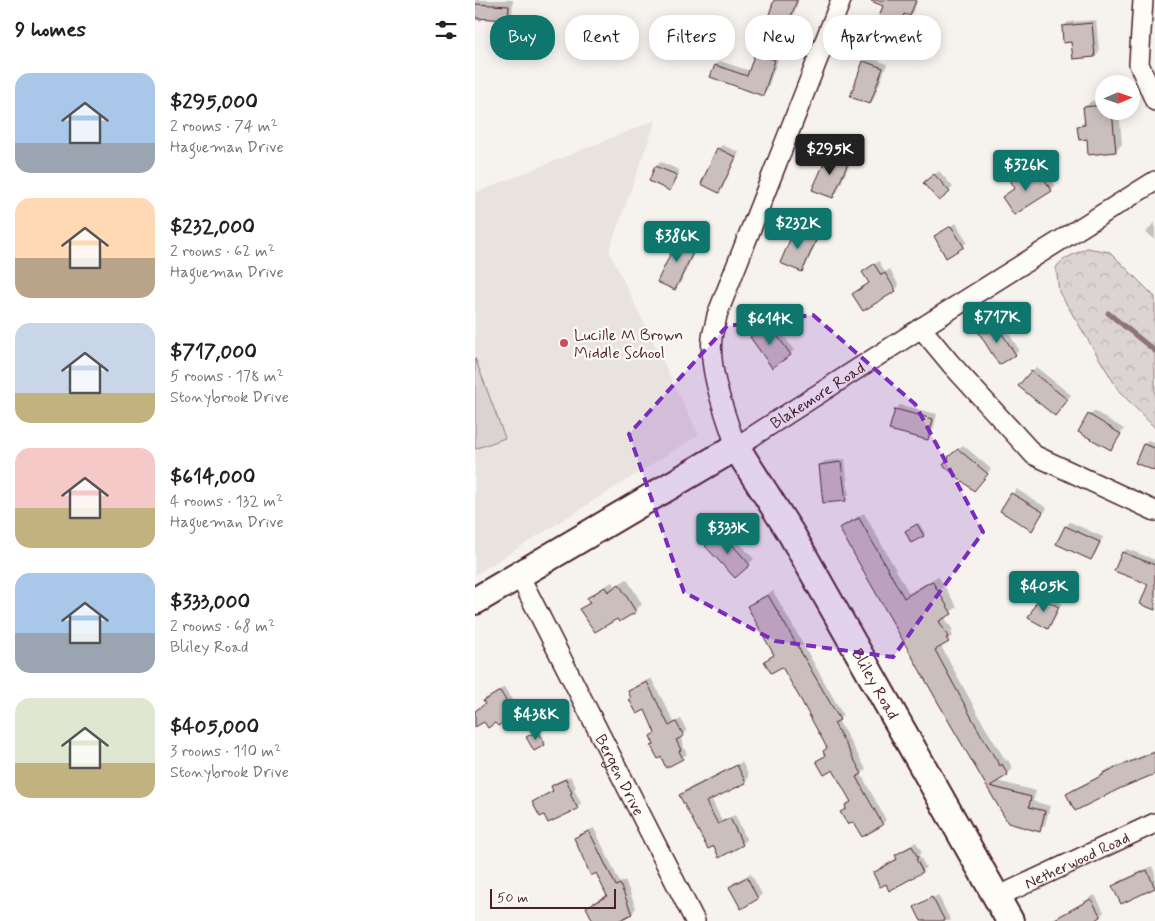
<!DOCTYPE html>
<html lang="en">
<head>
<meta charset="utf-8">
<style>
	body { margin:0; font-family:Mynerve,sans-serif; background:#f6f6f6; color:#202124; height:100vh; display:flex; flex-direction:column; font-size:19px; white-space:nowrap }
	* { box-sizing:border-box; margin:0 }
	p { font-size:16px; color:#757577 }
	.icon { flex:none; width:28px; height:28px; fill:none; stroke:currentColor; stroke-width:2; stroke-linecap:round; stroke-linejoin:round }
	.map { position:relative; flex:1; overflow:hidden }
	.sheet { display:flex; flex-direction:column; background:#fff; width:475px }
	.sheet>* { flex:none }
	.banner { position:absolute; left:15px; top:15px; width:475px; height:45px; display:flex; gap:10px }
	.needle { width:32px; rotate:88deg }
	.controls { position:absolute; left:620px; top:75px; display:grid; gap:10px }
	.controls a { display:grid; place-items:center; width:45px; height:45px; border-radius:50%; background:#fff; box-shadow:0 2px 12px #0003; font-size:25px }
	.scale { position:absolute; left:15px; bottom:12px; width:126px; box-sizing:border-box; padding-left:5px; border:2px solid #4a1f2b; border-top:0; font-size:14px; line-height:18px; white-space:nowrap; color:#4a1f2b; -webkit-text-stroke:4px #fdfcf7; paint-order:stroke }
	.price { position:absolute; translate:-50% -42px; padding:0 11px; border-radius:5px; background:#0f766e; color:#fff; font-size:16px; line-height:32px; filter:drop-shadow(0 1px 2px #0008) }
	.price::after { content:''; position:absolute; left:50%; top:30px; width:15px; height:11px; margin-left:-8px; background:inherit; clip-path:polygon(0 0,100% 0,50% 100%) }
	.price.current { background:#222; color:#fff }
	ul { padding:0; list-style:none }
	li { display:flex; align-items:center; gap:15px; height:125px; padding:0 15px }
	li span { display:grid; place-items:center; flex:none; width:140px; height:100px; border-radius:15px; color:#555 }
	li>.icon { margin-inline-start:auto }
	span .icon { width:60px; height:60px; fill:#fffc; stroke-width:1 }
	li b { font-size:21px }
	h2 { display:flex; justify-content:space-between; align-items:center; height:60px; padding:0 15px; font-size:21px }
	.pill { padding:0 18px; border-radius:20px; background:#fff; box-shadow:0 2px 12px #0003; font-size:18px; line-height:45px }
	.pill.current { background:#0f766e; color:#fff }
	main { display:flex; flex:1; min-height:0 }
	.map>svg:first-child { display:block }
</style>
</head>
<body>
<main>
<section class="sheet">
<h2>9 homes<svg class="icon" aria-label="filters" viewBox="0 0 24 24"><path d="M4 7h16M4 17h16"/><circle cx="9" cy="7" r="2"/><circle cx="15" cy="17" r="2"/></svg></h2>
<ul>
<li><span style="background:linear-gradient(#a9c7e8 70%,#9aa5b1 0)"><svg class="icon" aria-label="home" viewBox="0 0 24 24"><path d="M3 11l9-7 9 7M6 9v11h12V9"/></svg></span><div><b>$295,000</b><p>2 rooms · 74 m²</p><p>Hagueman Drive</p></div></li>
<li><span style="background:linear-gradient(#ffd9b3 60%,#b9a48a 0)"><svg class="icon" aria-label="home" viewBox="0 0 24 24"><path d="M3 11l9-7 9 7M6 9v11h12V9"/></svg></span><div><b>$232,000</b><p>2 rooms · 62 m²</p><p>Hagueman Drive</p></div></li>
<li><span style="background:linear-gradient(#c9d6e8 70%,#c2b280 0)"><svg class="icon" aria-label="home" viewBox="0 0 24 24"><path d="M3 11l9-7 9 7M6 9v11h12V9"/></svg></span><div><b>$717,000</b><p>5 rooms · 178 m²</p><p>Stonybrook Drive</p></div></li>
<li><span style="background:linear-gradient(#f6c9c9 60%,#c2b280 0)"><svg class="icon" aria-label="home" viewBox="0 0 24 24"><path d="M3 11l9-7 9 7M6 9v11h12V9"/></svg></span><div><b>$614,000</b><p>4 rooms · 132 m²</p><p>Hagueman Drive</p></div></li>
<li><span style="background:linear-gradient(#a9c7e8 60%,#9aa5b1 0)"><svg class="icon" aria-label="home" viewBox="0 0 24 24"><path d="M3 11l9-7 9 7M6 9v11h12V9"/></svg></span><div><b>$333,000</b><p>2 rooms · 68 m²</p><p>Bliley Road</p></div></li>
<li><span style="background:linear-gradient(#dfe7d0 65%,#c2b280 0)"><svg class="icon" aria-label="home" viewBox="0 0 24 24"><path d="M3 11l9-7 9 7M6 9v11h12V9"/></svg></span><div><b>$405,000</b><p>3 rooms · 110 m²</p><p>Stonybrook Drive</p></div></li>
</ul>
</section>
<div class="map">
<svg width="680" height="921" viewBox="0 0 680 921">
	<defs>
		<pattern id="forest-crowns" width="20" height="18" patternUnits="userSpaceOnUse" patternTransform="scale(1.25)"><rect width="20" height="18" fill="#dcd4d2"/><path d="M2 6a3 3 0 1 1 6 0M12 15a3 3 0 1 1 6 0" fill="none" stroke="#beb6b4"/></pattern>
	</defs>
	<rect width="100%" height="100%" fill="#f6f3ef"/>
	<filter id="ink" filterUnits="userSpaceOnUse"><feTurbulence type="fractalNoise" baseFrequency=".02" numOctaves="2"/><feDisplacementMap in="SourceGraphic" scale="10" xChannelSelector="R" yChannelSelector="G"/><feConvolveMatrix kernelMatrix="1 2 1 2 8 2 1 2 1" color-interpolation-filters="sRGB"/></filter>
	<g filter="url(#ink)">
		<polygon fill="#e9e3e0" points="181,120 134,251 224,435 0,575 0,193"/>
		<polygon fill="url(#forest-crowns)" stroke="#937a7e" points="612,248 635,252 680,297 680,428 644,391 584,292 581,267 589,259"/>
		<polygon fill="#dcd4d2" stroke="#937a7e" points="0,358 30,438 0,449"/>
		<g fill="#0003">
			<polygon points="0,0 38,0 37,15 33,19 9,17 6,21 0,20"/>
			<polygon points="300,0 324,0 315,26 310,30"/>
			<polygon points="411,0 443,0 439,10 435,15 431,13 425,29 421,34"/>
			<polygon points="621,20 624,52 620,56 598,41 588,27 593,22"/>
			<polygon points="285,49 304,56 292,90 287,94 241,65 245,61 275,71 281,54"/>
			<polygon points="394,57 412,64 399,98 395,103 389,62"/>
			<polygon points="629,100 629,111 644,111 647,144 641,151 613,137 603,127 611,120 609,108 616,101"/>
			<polygon points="247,145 264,152 248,187 244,191 243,149"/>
			<polygon points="359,151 377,159 362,192 357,197 355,155"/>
			<polygon points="186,162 204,170 204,174 199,185 195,189 175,181 181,166"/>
			<polygon points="551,169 557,179 571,170 580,186 576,190 529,197 541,187 537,180"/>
			<polygon points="464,171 478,187 474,191 454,179"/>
			<polygon points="680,221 680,239 671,233"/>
			<polygon points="481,223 492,242 488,246 460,236"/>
			<polygon points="325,225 345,234 331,266 327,270 321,229"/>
			<polygon points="209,232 225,240 205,284 200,289 205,237"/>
			<polygon points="404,261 410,272 415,269 424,286 420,290 379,294 395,282 389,272"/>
			<polygon points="525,319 544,350 540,354 506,333"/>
			<polygon points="298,321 319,350 315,354 281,333"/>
			<polygon points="561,367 596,395 584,410 545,386"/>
			<polygon points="425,405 462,414 457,434 453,438 416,429 421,409"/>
			<polygon points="619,411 649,429 636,448 614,415"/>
			<polygon points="673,440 680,443 680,470 662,462 669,444"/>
			<polygon points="488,445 516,469 503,485 479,453"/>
			<polygon points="370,459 374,495 370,499 345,465 350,461"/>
			<polygon points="541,489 572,508 557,529 526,511"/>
			<polygon points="389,513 434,593 463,576 482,607 469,617 478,630 476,632 478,636 466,646 510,727 531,761 533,760 538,769 532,774 522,781 561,791 558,801 575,806 570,825 565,830 534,822 366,529 371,523"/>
			<polygon points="595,522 628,537 620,555 616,559 591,526"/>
			<polygon points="444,523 450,533 448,535 433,530"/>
			<polygon points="251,528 279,559 260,577 236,541"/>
			<polygon points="652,549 680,560 680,607 675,584 648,552"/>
			<polygon points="152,579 167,604 160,611 144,620 142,617 106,610 116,601 114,598 120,592 137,582 140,586"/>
			<polygon points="298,591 368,715 363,720 391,769 386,774 411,820 407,824 379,820 367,812 377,801 358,768 342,761 351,754 353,747 308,665 290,661 300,654 274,606 278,602"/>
			<polygon points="569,593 587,603 577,623 573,627 565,597"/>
			<polygon points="176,678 199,722 206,719 212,731 205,737 209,745 208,746 212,754 207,758 192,766 176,736 181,732 170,709 157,697 155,692 159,687"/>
			<polygon points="29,687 44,710 39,714 21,721 9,720 0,726 0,711 11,703 10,701 14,697"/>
			<polygon points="65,730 71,742 69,744 55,736"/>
			<polygon points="680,751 680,773 592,794 597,790 630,773 633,769"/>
			<polygon points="267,762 273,774 273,779 268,783 236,798 247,821 260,815 272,840 267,844 239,844 206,795 210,790"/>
			<polygon points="95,776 101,787 99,789 106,803 102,808 70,814 58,802 63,798 78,790 77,787 81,782"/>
			<polygon points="119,828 145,883 150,880 161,908 157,913 140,921 119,921 113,907 117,903 133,895 122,872 100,839 105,834"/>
			<polygon points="441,842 447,852 444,855 451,867 447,871 411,882 399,873 403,869 423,858 421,856 426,851"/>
			<polygon points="677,866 680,874 680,887 646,902 639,886 643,882"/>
			<polygon points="276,874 287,894 283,898 255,887 259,882"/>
			<polygon points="463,895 476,921 448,921 441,907 444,904 444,906"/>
			<polygon points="620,895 629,912 625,916 616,921 583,921 582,919 586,915"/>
		</g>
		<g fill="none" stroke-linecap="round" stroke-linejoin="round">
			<polyline stroke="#8e7378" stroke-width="5" points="633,313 680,351"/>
		</g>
		<g fill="#cbbfbe" stroke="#4a1f2b">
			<polygon points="299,0 322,0 311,31 291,23"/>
			<polygon points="397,0 441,0 435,16 429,14 421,35 400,27 408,6 396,1"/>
			<polygon points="0,4 34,6 33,20 0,18"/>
			<polygon points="617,23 620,57 598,59 596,42 588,43 587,26"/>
			<polygon points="280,53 300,60 288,96 235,77 240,65 272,76"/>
			<polygon points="388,61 408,68 395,104 375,97"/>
			<polygon points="629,105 629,111 637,111 641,152 613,155 612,139 604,140 602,126 610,125 608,107"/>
			<polygon points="242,148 261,157 244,193 226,184"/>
			<polygon points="353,154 373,163 358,198 337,190"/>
			<polygon points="180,166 202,175 195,191 174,181"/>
			<polygon points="547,172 553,182 566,174 577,191 539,215 527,197 540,188 535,180"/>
			<polygon points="459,174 475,192 464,201 448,183"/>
			<polygon points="476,226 489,247 471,258 459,236"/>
			<polygon points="320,228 342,238 327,272 305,263"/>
			<polygon points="204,236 222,244 200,290 182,282"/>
			<polygon points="399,264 406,275 410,273 421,291 388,311 377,294 394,283 387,272"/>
			<polygon points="520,323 541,355 524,365 504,333"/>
			<polygon points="294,324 316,355 297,368 275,337"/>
			<polygon points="556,371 593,400 580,416 543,386"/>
			<polygon points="420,409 458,419 453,440 414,430"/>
			<polygon points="613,414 646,434 636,450 603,432"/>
			<polygon points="668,444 680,448 680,471 660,463"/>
			<polygon points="483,449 513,474 499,491 468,465 474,458 473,457"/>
			<polygon points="366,462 371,501 348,503 344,465"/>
			<polygon points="536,493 568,512 557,531 525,511"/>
			<polygon points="384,518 429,598 457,581 477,614 464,621 473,637 471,638 474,642 460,650 505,733 525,766 527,764 533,775 515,786 556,797 554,807 570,811 565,832 533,823 477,727 364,528"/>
			<polygon points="442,524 449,536 436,543 430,531"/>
			<polygon points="590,526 625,542 616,560 581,544"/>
			<polygon points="246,532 275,565 260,578 230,546"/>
			<polygon points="647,552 680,565 680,610 665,604 673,584 639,571"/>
			<polygon points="144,584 161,612 144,622 142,619 120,632 104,609 115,603 112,598 130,587 133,592"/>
			<polygon points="293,595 365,720 359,723 387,774 381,777 408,825 387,837 378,822 373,825 365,812 371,809 370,805 376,802 358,770 349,775 341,761 350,756 348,751 352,748 326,700 307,667 296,673 289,661 299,655 272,606"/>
			<polygon points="564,597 584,607 573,629 553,618"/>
			<polygon points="172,682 194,726 201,722 209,736 201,740 206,750 204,751 208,759 191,768 186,757 183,759 176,746 179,745 175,736 180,733 170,710 162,714 154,699 156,698 153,691"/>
			<polygon points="25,691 40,715 23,726 20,723 13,728 9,722 0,727 0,711 10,704 8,701"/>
			<polygon points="63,731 70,745 59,751 51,737"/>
			<polygon points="680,752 680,774 646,788 600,811 591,794 628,775 628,773"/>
			<polygon points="262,765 271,783 231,802 243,824 255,818 268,845 244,858 239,846 233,849 204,795"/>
			<polygon points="91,779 97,793 95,794 103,809 73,823 69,815 65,817 57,802 78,791 76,786"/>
			<polygon points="114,831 141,886 145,884 157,914 143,921 118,921 111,907 132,896 121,873 116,876 99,838"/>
			<polygon points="437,846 443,858 441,859 448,872 414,891 411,884 405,887 398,873 422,859 420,855"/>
			<polygon points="672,870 680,888 646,904 637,886"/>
			<polygon points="272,877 283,899 266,909 254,887"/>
			<polygon points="457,897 470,921 446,921 439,907"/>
			<polygon points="616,899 626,917 619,921 576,921"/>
		</g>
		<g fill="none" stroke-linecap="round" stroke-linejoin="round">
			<g stroke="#4a1f2b" stroke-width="22">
				<g id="street">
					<path id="s1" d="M366,0L242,315C241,323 238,330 237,338C233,372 251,415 261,447L446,328L680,181"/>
					<polyline points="668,0 664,64 680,101"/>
					<polyline points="446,328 476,364 559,455 680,511"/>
					<path id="s2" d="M44,575L220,921"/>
					<path id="s3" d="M522,897L680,823"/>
				</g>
			</g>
			<g stroke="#4a1f2b" stroke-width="30">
				<g id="secondary">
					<path id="s4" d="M0,601L261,447L317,535L535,921"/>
				</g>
			</g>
			<use href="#street" stroke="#fdfcf7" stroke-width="19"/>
			<use href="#secondary" stroke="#fdfcf7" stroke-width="26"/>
		</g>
	</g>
	<path fill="#7b2cbf" fill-opacity="0.2" stroke="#7b2cbf" stroke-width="4" stroke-dasharray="10 6" stroke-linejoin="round" d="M338,315L440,404L508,532L418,657L300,641L209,592L154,434L252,326Z"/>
	<circle fill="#d1495b" stroke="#fdfcf7" stroke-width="2" cx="89" cy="343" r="5"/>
	<g text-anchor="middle" stroke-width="4.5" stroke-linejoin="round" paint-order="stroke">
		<g font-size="16" fill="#4a1f2b" stroke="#fdfcf7" text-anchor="start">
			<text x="99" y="340">Lucille M Brown<tspan x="99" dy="18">Middle School</tspan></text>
		</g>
		<g font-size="16" fill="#4a1f2b" stroke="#fdfcf7">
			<text dy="6" stroke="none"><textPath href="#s1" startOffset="571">Blakemore Road</textPath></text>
			<text dy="6" stroke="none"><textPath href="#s4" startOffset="578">Bliley Road</textPath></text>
			<text dy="6" stroke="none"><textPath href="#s2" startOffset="224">Bergen Drive</textPath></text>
			<text dy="6" stroke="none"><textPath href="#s3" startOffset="88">Netherwood Road</textPath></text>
		</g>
	</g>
</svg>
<div class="controls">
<a><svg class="needle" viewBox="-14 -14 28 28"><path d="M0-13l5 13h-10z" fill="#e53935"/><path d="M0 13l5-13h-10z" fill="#757577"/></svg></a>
</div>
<div class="scale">50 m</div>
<b class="price current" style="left:355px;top:176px">$295K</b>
<b class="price" style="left:551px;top:192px">$326K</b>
<b class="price" style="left:323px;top:250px">$232K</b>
<b class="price" style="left:202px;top:263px">$386K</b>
<b class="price" style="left:522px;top:344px">$717K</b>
<b class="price" style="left:295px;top:346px">$614K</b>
<b class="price" style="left:253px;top:555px">$333K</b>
<b class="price" style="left:569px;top:613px">$405K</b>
<b class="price" style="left:61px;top:741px">$438K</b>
<div class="banner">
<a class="pill current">Buy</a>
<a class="pill">Rent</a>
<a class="pill">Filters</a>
<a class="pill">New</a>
<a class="pill">Apartment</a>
</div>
</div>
</main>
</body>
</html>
